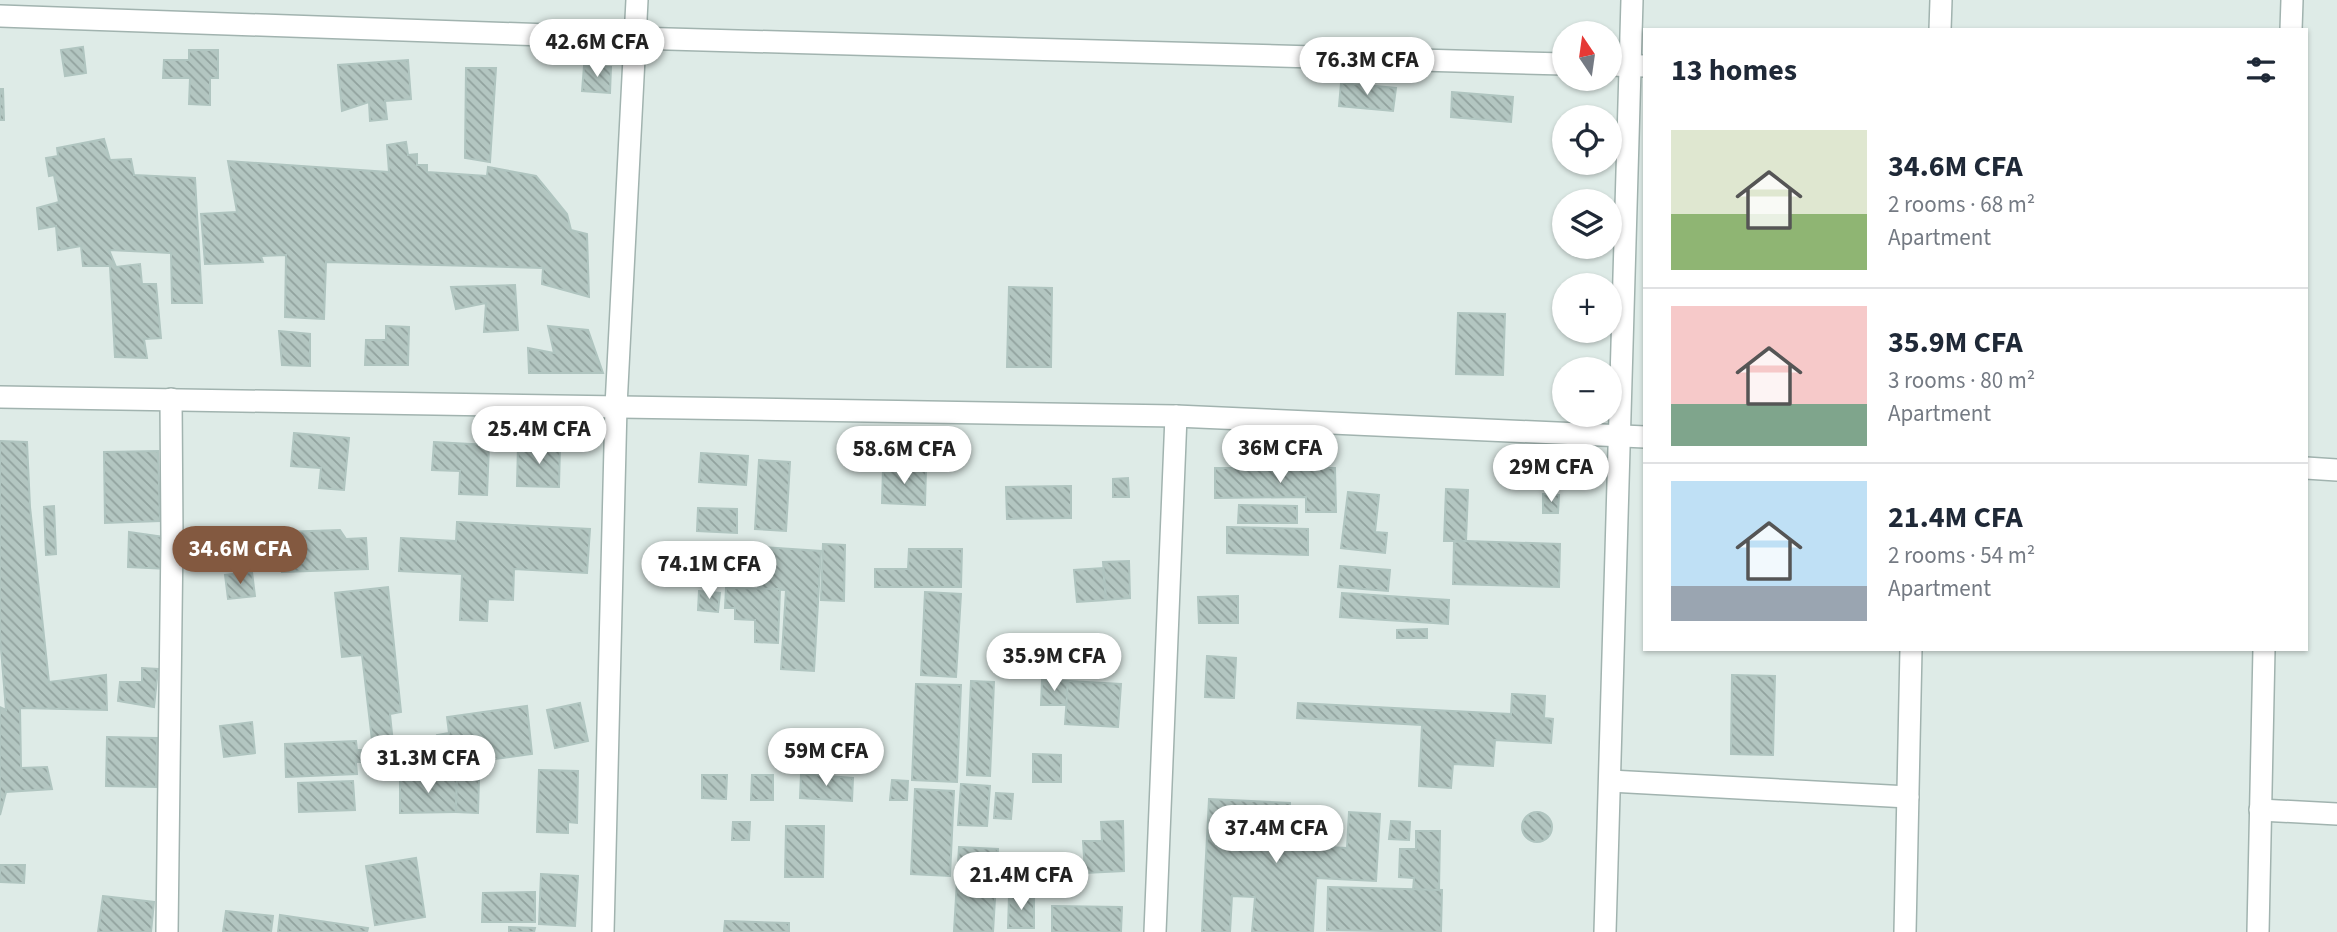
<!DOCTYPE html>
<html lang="en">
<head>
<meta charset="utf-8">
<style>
	body { margin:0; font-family:"Source Sans 3",sans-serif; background:#f6f6f7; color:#1f2937; height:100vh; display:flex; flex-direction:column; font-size:26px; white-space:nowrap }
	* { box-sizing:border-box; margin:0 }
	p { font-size:23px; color:#747a83 }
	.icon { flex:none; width:38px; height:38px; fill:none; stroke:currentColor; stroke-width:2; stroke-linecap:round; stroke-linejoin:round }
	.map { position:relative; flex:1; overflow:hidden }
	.panel { position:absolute; left:1643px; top:28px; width:665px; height:623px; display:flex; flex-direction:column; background:#fff; border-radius:0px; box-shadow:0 2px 5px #0004 }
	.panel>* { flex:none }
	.needle { width:46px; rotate:347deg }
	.tools { position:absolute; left:1552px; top:21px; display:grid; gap:14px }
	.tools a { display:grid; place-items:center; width:70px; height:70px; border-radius:50%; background:#fff; box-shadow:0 2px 5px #0004; font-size:35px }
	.price { position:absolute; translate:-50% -60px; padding:0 16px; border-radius:24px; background:#fff; color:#222; font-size:23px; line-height:46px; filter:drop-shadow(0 2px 4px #0008) }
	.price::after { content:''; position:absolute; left:50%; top:42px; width:21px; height:16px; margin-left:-10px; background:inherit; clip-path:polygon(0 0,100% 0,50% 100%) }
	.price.on { background:#835940; color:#fff }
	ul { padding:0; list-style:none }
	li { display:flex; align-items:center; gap:21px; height:175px; padding:0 28px }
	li+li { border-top:2px solid #e0e1e3 }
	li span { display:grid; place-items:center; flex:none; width:196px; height:140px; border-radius:0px; color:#555 }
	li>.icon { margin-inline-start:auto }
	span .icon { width:84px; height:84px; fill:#fffc; stroke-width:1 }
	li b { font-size:30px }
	h2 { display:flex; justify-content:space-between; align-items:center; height:84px; padding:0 28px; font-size:30px }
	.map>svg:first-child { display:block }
</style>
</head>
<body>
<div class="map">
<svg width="2337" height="932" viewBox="0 0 2337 932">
	<defs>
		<pattern id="building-back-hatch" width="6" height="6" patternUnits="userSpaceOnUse" patternTransform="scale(1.75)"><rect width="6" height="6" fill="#b3c6c1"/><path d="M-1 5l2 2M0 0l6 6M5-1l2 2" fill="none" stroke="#91a29e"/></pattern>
	</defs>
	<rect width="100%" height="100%" fill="#deebe7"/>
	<g fill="url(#building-back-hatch)" stroke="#b0c5c0" stroke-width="2">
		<polygon points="83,47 86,73 65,76 61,50"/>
		<polygon points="189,50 218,50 218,78 210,78 210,105 189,104 190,78 163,78 164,60 189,60"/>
		<polygon points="408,60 411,99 385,101 387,119 370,121 369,102 342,111 338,65"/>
		<polygon points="584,66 611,67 610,93 582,91"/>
		<polygon points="466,68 496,68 490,162 465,158"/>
		<polygon points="1341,83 1396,88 1393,111 1339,106"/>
		<polygon points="0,89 3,89 4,120 0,120"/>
		<polygon points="1452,92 1513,97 1511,122 1451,117"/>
		<polygon points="104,139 110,160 131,159 134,175 195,178 202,303 172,303 171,253 109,250 116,267 140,264 142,284 156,284 161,338 144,339 147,358 115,357 110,266 83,266 81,246 58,250 56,226 39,229 37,208 59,202 54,175 49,176 46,158 58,156 57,148"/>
		<polygon points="406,142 408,155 417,154 417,165 427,165 427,172 487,176 488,167 536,176 567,214 571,230 587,234 589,297 542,284 543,268 326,262 324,319 285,317 286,255 261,256 263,262 205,264 201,214 237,212 228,161 389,172 387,145"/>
		<polygon points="515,285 518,330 484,332 486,303 456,309 451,287"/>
		<polygon points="1009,287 1052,288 1051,367 1007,367"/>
		<polygon points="1458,313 1505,314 1503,375 1456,374"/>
		<polygon points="386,326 409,327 408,365 365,365 366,340 386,340"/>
		<polygon points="548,326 588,330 603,373 529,373 528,348 554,353"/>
		<polygon points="279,331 310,334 310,366 282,365"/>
		<polygon points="294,433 349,438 344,490 319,488 321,468 291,466"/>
		<polygon points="0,441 27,442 30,507 49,682 106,675 107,710 20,708 21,768 47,767 52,789 6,792 0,815 0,707 6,710 0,637"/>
		<polygon points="434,442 489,445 487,495 459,494 460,471 432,470"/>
		<polygon points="518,445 560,445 559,487 517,486"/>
		<polygon points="158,451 160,521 105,523 104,452"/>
		<polygon points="701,453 748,456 746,485 699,482"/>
		<polygon points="759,460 790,462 786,531 755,529"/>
		<polygon points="883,468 926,469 925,505 882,503"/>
		<polygon points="1215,468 1335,468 1336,512 1306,512 1306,497 1215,498"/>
		<polygon points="1128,478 1129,497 1113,497 1113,479"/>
		<polygon points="1071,486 1071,518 1007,519 1006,487"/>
		<polygon points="1446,489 1468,490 1466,541 1444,541"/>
		<polygon points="1348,492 1379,495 1375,532 1387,533 1385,553 1341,548"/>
		<polygon points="1543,494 1559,495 1558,513 1543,513"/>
		<polygon points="1239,505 1297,506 1297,523 1238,523"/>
		<polygon points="54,506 56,554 46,555 44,507"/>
		<polygon points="698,508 737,509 737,533 697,531"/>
		<polygon points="457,522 590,529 587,573 514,569 513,600 488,599 487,621 460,620 462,574 399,571 401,538 456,541"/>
		<polygon points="1227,527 1308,529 1308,555 1227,553"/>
		<polygon points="340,530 346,539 366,538 368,569 282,572 281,532"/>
		<polygon points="129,532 172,538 169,569 128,567"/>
		<polygon points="1466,541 1560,544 1559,587 1453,584 1454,542"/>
		<polygon points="823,544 845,545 844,601 821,600"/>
		<polygon points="761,547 821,551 814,671 781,669 786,590 758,589"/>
		<polygon points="909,549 962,549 961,587 875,587 875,569 908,569"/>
		<polygon points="1129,561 1130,598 1106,600 1103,562"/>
		<polygon points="1340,566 1390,570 1388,591 1338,587"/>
		<polygon points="1103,568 1106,600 1077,602 1074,570"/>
		<polygon points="252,572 255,596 228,599 225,575"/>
		<polygon points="388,587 401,712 390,714 395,763 375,766 362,655 342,657 335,593"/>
		<polygon points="726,588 780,589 778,643 755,642 755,620 735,619 735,608 725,608"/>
		<polygon points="699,591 720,593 718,612 698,610"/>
		<polygon points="925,592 961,594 956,677 921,675"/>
		<polygon points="1342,593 1449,600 1448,624 1340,617"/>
		<polygon points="1238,596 1238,623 1199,623 1198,597"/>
		<polygon points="1427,629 1427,638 1397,638 1397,630"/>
		<polygon points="1207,656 1236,658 1234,698 1205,697"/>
		<polygon points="142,668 158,669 154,707 118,701 120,682 142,682"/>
		<polygon points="1732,675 1775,676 1773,755 1731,754"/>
		<polygon points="1042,680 1068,681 1067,705 1041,705"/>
		<polygon points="971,681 994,682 990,776 967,775"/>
		<polygon points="1068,681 1121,684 1118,727 1065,724"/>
		<polygon points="916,684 961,685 957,782 912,780"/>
		<polygon points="1512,694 1545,696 1544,718 1553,719 1551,743 1495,740 1493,766 1453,764 1451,788 1419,786 1422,725 1297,718 1298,703 1511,714"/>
		<polygon points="580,703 588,741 555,748 547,710"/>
		<polygon points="527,706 532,754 441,766 437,735 449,733 447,717"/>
		<polygon points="252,722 255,753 224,757 220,726"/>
		<polygon points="107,737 157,738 156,787 106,786"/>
		<polygon points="356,741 357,750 365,750 365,762 356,762 357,774 286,777 285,744"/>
		<polygon points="1033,754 1061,755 1061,782 1033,782"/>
		<polygon points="539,770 578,771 577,823 568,822 568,833 537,832"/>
		<polygon points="801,774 853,778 852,801 800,798"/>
		<polygon points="702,775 727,775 726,799 702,798"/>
		<polygon points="752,775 773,775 773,800 751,800"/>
		<polygon points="400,776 457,778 456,812 400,813"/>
		<polygon points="457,778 479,778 478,813 456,812"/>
		<polygon points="892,780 908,781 907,800 890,800"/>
		<polygon points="353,781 355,810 299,812 298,783"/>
		<polygon points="961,784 990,786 987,826 958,825"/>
		<polygon points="915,789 954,791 950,876 911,874"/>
		<polygon points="996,793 1013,794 1011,819 994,818"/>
		<polygon points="1209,799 1290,803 1288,845 1347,848 1349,812 1380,814 1376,881 1316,878 1313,932 1252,932 1255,897 1232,896 1230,932 1202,932"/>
		<circle cx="1537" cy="827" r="15"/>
		<polygon points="1123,821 1124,871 1085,873 1083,841 1102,841 1101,822"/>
		<polygon points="1391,821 1410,822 1409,840 1389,839"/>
		<polygon points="733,822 750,822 749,840 732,840"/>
		<polygon points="786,826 824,826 823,877 785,877"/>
		<polygon points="1416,831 1440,831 1439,891 1413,890 1414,878 1399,877 1400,849 1416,849"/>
		<polygon points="959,847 998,849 993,932 954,931"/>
		<polygon points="416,858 425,917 375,925 366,866"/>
		<polygon points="0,865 25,865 24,883 0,882"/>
		<circle cx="1009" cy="880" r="7"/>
		<polygon points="541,874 578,876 575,926 539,924"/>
		<polygon points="1328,887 1442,890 1441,932 1327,930"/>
		<polygon points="535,892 535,922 482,922 483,893"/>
		<polygon points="103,896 154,902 151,932 98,932"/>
		<polygon points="1009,896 1034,896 1034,928 1008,928"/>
		<polygon points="1052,906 1122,907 1121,932 1052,932"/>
		<polygon points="226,911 273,916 271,932 223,932"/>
		<polygon points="280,915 368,928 367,932 278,932"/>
		<polygon points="725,921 789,923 789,932 724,932"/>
		<polygon points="509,927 535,928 534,932 509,932"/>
	</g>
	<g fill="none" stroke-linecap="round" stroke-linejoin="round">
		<g stroke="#a1b3af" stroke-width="24">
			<g id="minor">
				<polyline points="0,16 634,38 1564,64"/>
				<polyline points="1940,30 1941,0"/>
				<polyline points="2291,30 2292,0"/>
				<polyline points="1610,65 1645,66"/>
				<polyline points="0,397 1176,416 1645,437"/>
				<polyline points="2306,468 2337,470"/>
				<polyline points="1610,781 1908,797"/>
				<polyline points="2260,810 2337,814"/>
				<polyline points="167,932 172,538 171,399"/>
				<polyline points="603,932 616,406 637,0"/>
				<polyline points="1155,932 1176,416"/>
				<polyline points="1605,932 1632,0"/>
				<polyline points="1905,932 1911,649"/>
				<polyline points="2258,932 2264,649"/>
			</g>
		</g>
		<use href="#minor" stroke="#fff" stroke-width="21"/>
	</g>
</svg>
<div class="tools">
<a><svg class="needle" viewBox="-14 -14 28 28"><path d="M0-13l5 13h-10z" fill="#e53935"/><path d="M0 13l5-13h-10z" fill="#747a83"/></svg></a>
<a><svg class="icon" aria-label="locate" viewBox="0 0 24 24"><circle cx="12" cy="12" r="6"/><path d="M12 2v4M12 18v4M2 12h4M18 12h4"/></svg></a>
<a><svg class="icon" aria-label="layers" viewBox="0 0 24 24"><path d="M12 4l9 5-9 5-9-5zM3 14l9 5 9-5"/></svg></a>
<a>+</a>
<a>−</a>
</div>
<b class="price" style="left:597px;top:79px">42.6M CFA</b>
<b class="price" style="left:1367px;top:97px">76.3M CFA</b>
<b class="price" style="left:539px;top:466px">25.4M CFA</b>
<b class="price" style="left:1280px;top:485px">36M CFA</b>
<b class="price" style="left:904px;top:486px">58.6M CFA</b>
<b class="price" style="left:1551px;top:504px">29M CFA</b>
<b class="price on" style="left:240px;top:586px">34.6M CFA</b>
<b class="price" style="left:709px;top:601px">74.1M CFA</b>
<b class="price" style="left:1054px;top:693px">35.9M CFA</b>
<b class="price" style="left:826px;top:788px">59M CFA</b>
<b class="price" style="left:428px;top:795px">31.3M CFA</b>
<b class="price" style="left:1276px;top:865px">37.4M CFA</b>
<b class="price" style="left:1021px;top:912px">21.4M CFA</b>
<section class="panel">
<h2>13 homes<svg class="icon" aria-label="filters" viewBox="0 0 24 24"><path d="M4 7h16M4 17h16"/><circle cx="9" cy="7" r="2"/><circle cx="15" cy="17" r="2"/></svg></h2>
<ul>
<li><span style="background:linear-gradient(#dfe7d0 60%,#8fb573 0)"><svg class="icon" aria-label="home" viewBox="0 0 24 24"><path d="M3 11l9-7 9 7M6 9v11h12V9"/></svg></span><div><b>34.6M CFA</b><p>2 rooms · 68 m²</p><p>Apartment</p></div></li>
<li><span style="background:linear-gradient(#f6c9c9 70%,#7fa58c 0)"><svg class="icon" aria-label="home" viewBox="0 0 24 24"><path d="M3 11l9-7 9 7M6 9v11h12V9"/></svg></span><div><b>35.9M CFA</b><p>3 rooms · 80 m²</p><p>Apartment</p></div></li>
<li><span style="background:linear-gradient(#bfe0f5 75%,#9aa5b1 0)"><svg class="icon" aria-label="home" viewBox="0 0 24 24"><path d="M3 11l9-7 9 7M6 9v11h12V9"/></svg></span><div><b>21.4M CFA</b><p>2 rooms · 54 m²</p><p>Apartment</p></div></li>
</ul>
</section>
</div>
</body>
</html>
